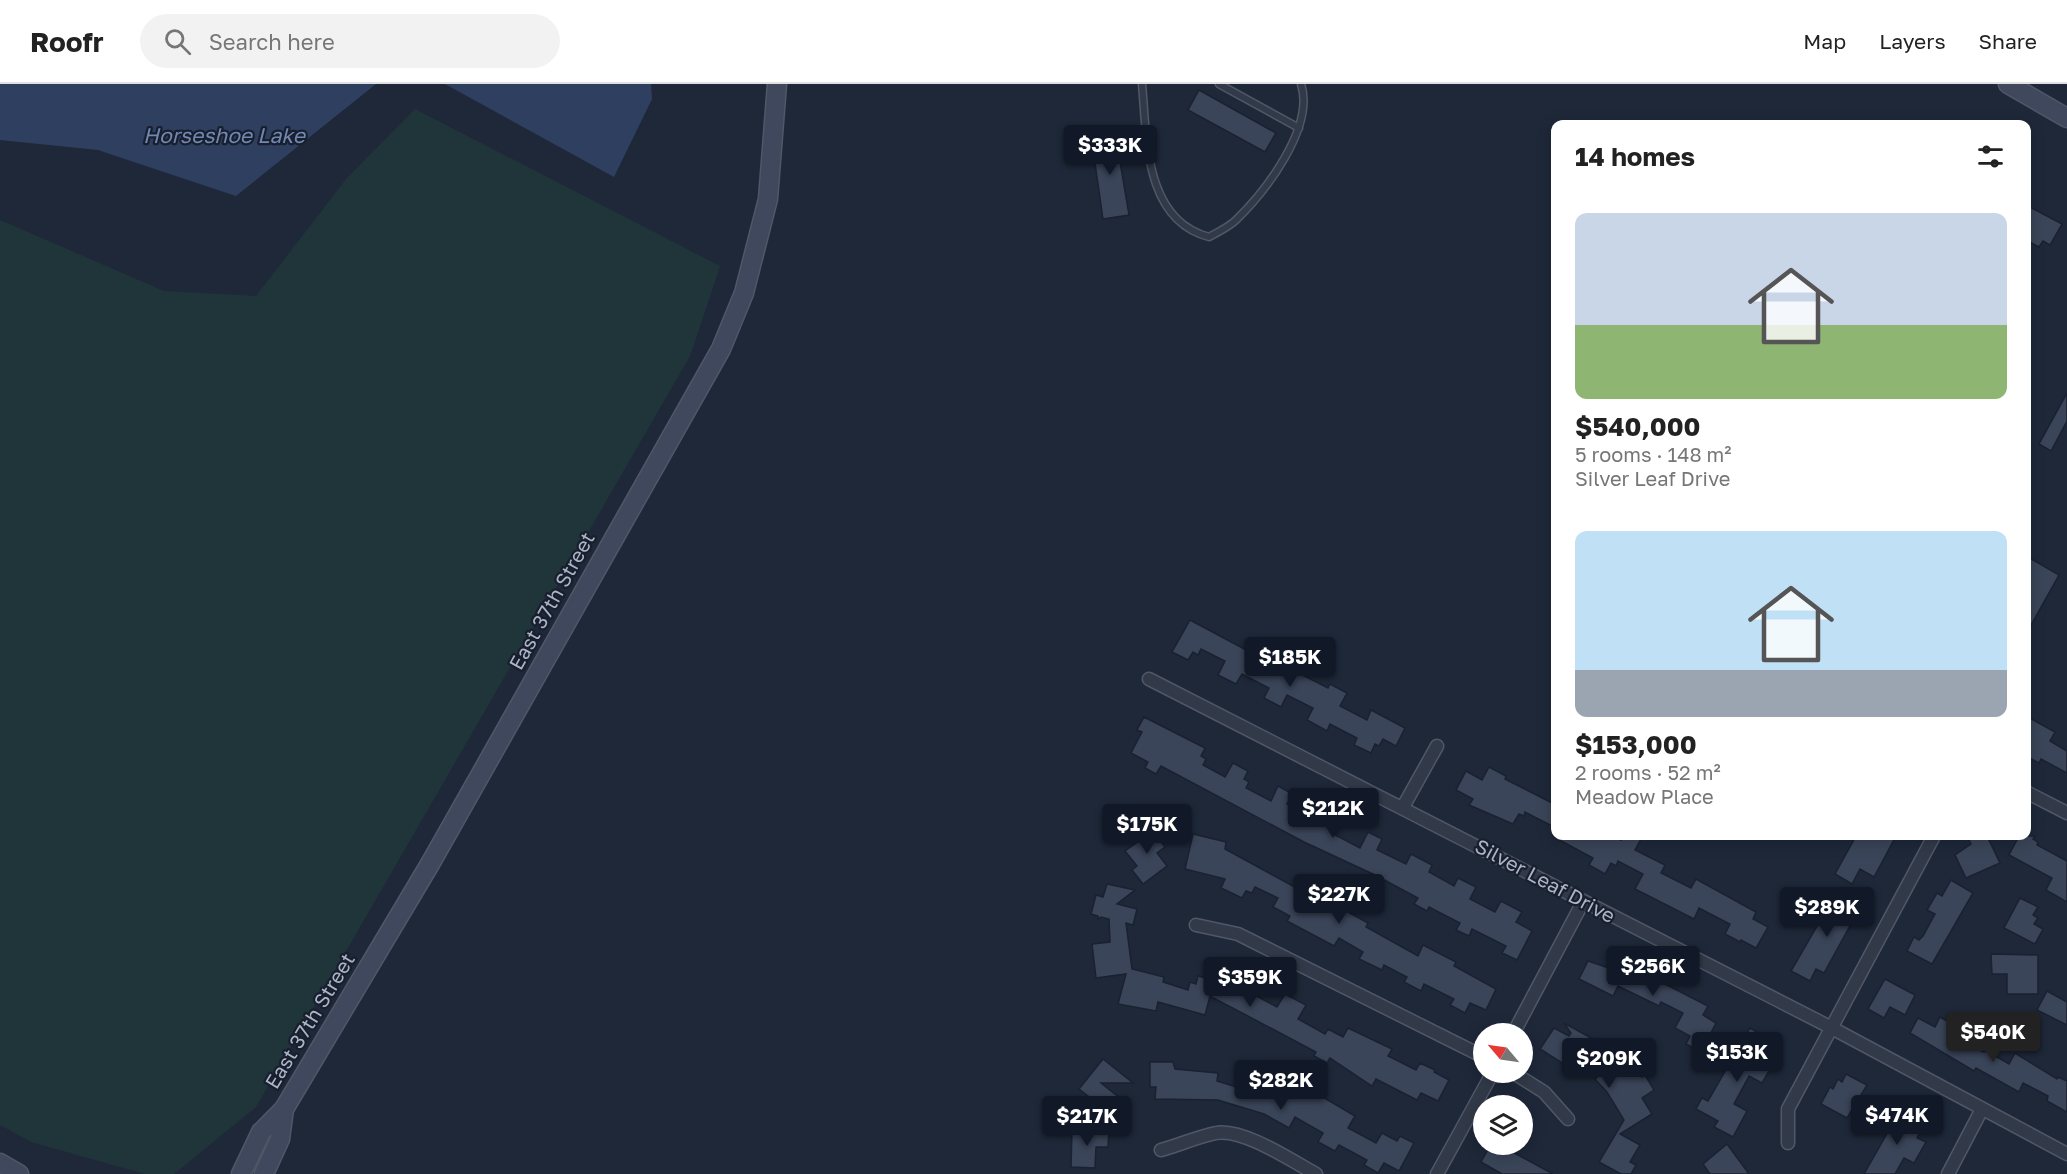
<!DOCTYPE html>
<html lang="en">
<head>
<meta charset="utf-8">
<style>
	body { margin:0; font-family:"Golos Text",sans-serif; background:#f2f2f2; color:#222; height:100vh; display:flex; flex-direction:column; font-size:22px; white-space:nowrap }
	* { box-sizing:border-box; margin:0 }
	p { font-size:20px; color:#767676 }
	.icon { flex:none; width:33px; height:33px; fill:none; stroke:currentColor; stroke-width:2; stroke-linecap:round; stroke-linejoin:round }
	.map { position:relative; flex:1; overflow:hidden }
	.drawer { position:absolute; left:1551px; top:36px; width:480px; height:720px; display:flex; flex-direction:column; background:#fff; border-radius:12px; box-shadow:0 3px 15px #0003 }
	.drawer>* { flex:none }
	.needle { width:39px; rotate:299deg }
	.controls { position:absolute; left:1473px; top:939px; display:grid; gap:12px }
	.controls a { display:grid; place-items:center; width:60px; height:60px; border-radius:50%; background:#fff; box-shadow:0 3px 15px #0003; font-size:30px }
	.price { position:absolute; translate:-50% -51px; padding:0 14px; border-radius:6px; background:#111827; color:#fff; font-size:20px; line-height:39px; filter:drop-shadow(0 2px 3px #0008) }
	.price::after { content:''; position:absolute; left:50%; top:36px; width:18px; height:14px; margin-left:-9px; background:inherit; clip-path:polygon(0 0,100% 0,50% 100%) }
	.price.on { background:#222; color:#fff }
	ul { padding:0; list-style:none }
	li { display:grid; align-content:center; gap:12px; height:318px; padding:0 24px }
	li span { display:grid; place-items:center; height:186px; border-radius:12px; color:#555 }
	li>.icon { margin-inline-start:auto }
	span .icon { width:108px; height:108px; fill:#fffc; stroke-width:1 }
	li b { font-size:26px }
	h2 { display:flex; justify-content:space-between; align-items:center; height:72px; padding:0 24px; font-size:26px }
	header { display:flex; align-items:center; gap:36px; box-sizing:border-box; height:84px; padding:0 30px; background:#fff; border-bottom:2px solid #e0e0e0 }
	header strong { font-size:28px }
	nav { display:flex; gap:33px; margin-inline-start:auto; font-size:21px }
	.search { width:420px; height:54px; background:#f2f2f2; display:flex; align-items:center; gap:15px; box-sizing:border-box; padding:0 21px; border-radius:33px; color:#767676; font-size:22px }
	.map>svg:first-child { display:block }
</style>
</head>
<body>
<header>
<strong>Roofr</strong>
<div class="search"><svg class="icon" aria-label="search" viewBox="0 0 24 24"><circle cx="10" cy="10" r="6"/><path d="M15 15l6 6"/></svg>Search here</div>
<nav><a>Map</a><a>Layers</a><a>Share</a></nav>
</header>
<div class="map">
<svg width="2067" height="1090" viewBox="0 0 2067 1090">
	<rect width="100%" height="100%" fill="#1e2839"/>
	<polygon fill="#20353a" points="415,25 720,182 690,272 256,1023 174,1090 145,1090 31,1058 0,1041 0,136 164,207 256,212 347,94"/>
	<g fill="#2f3f60">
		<polygon points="0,0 376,0 236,112 98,66 0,56"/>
		<polygon points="445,0 651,0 652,15 614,93"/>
	</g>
	<g fill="#3a4559" stroke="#1a2130" stroke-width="1.5">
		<polygon points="1199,6 1276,49 1265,68 1188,26"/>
		<polygon points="1115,48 1129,131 1103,135 1091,51"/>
		<polygon points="2026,121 2062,140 2050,161 2043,157 2039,163 2026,156"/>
		<polygon points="2067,309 2067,337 2051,367 2039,360"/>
		<polygon points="2026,472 2059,491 2026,550"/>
		<polygon points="1190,536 1250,568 1280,582 1281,580 1328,604 1330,600 1347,609 1340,622 1367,636 1371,626 1405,644 1396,662 1383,655 1379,662 1375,660 1371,669 1354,661 1357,654 1330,640 1327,647 1307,636 1313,624 1287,611 1281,623 1264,614 1269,604 1242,590 1236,600 1218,591 1225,577 1201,565 1198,571 1193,568 1188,576 1172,568"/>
		<polygon points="2026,632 2055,648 2050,657 2067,667 2067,689 2041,675 2039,679 2026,672"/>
		<polygon points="1144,633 1205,664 1201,672 1206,675 1203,681 1225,693 1233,679 1248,687 1244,695 1249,698 1246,704 1271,717 1278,702 1293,710 1287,720 1316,735 1321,724 1339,733 1334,743 1338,744 1335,751 1360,764 1368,748 1382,755 1377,766 1406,780 1411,770 1432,781 1429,788 1454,802 1458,794 1476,803 1470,815 1495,828 1501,817 1522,828 1516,838 1532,847 1517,876 1502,869 1506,862 1472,845 1469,852 1456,846 1460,839 1429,823 1427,827 1414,820 1418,814 1375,791 1304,758 1161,682 1156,690 1145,684 1148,678 1131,669 1142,648 1137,646"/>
		<polygon points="1489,683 1506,692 1505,695 1556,721 1556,744 1525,728 1524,732 1519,730 1513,740 1469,721 1473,715 1456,706 1466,687 1482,696"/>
		<polygon points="1149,742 1165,763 1157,769 1167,782 1143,800 1132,786 1137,782 1125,767 1140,756 1136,751"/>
		<polygon points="1193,750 1226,758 1225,765 1302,807 1305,801 1322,810 1321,813 1368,839 1366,843 1418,872 1423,861 1456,878 1454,882 1496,905 1486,926 1470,919 1465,929 1450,921 1454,915 1424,900 1421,907 1404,898 1407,893 1384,881 1382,886 1359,875 1363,868 1339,854 1334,862 1287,837 1290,832 1273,823 1278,814 1255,803 1252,809 1246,807 1242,814 1221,804 1225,795 1185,785"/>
		<polygon points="1552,752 1612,752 1621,756 1624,752 1633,752 1641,755 1635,766 1665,781 1661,789 1691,804 1696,795 1756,828 1753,835 1768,843 1756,864 1741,856 1740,858 1725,850 1730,840 1699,824 1694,835 1635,805 1643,790 1618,777 1616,782 1611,779 1605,790 1589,781 1593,774"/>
		<polygon points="1856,752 1896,752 1874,793 1860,785 1852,800 1835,790"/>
		<polygon points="1967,752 1987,752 2000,779 1966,794 1955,771 1971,760"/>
		<polygon points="2019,752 2035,752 2033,755 2038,758 2037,761 2067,777 2067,818 2046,806 2052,794 2009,771"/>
		<polygon points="1951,796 1973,809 1932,880 1907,867 1914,853 1919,856 1923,852 1935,830 1927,826 1937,809 1942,812"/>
		<polygon points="1107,800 1135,806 1117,820 1137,825 1133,841 1126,839 1132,885 1164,893 1163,898 1188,906 1190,898 1196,900 1198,892 1233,901 1240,887 1256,896 1249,908 1277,923 1285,910 1306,921 1298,935 1325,950 1328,945 1343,953 1348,944 1392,965 1388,972 1416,986 1420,979 1435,986 1434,988 1449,996 1438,1017 1421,1009 1417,1016 1376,995 1372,1002 1330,974 1327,979 1314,972 1316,968 1210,912 1205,931 1158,918 1156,927 1118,920 1126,890 1096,894 1092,860 1110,858 1109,835 1101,833 1098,835 1098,832 1091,830 1096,811 1103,813"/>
		<polygon points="1844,810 1862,820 1824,889 1816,885 1810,897 1791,887 1828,823 1835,826"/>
		<polygon points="2020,814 2038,823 2033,831 2038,834 2034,840 2043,845 2035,860 2004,844"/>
		<polygon points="1991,870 2038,871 2038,910 2007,910 2007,890 1992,890"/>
		<polygon points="1614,874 1708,922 1703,931 1716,939 1701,968 1686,960 1690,952 1675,944 1683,929 1661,918 1659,922 1618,902 1613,912 1579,895 1588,877 1609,884"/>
		<polygon points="1885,895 1915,911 1905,931 1890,923 1884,934 1868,925"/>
		<polygon points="2047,907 2067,918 2067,941 2037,926"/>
		<polygon points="1940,933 1954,941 1949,950 1972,963 1984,968 1985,966 2009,980 2015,969 2057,995 2058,993 2067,997 2067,1028 2047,1017 2048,1012 2023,999 2019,1008 1976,984 1974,987 1910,949 1918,934 1935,943"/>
		<polygon points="1564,939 1602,960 1607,955 1642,993 1645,991 1654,1006 1642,1014 1652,1030 1620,1050 1640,1061 1630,1078 1636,1081 1631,1090 1621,1090 1599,1078 1624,1036 1607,1008 1595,995 1605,987 1582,962 1570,984 1540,965 1554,944 1569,952 1571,949"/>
		<polygon points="1750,944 1767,954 1761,965 1768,968 1766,972 1775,977 1762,999 1749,992 1734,1020 1747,1027 1733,1053 1714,1043 1718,1037 1696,1025 1702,1014 1708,1017"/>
		<polygon points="1103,975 1133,999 1101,999 1121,1015 1107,1034 1091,1021 1093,1016 1079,1005"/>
		<polygon points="1150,978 1173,978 1175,985 1218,989 1217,997 1243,1005 1247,992 1291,1006 1292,1003 1308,1012 1311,1006 1355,1032 1348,1044 1376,1059 1382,1049 1397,1057 1400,1052 1414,1059 1399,1087 1384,1079 1378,1089 1364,1081 1367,1076 1339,1061 1335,1067 1318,1058 1323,1049 1295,1033 1289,1044 1264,1030 1218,1016 1155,1015 1156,1003 1150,1003"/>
		<polygon points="1846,990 1867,1001 1847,1034 1821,1020 1830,1003 1833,1005 1838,995 1842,998"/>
		<polygon points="1901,1025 1919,1035 1913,1047 1919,1050 1917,1054 1926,1058 1914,1079 1904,1074 1895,1090 1864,1090"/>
		<polygon points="1072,1045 1109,1046 1108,1063 1096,1063 1095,1084 1071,1083"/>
		<polygon points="1491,1060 1498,1060 1553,1090 1502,1090 1481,1078"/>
		<polygon points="1727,1060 1749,1090 1710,1090 1703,1080"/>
	</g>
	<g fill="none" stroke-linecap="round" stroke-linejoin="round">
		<g stroke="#505767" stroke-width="9">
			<g id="lane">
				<path d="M1142,0C1147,54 1144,136 1209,153C1218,148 1229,143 1236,136C1266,107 1315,43 1301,0"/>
				<polyline points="1219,0 1299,44"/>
			</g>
		</g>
		<g stroke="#505767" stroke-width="15">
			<g id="street">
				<polyline points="1149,595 1830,943 2067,1070"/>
				<polyline points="2026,708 2067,729"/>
				<polyline points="1403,723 1437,662"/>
				<polyline points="1196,841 1238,850 1484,973"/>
				<polyline points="1513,950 1583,818"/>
				<polyline points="1512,988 1544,1008 1568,1035"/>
				<polyline points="1788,1059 1788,1025 1934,752"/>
				<path d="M1161,1066C1179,1061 1197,1053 1216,1049C1243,1044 1292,1077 1316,1090"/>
				<polyline points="1437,1090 1493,988"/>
				<polyline points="1948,1090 1982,1025"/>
			</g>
		</g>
		<g stroke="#505767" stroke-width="21">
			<g id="secondary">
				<polyline points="2008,0 2067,34"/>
				<polyline points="0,1079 19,1090"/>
				<polyline points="241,1090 261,1048 284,1025 430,780 721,265 744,209 768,115 777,0"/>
				<polyline points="264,1090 280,1055 284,1025"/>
			</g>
		</g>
		<use href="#lane" stroke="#323a49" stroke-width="6"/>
		<use href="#street" stroke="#323a49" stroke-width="12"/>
		<use href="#secondary" stroke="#40485d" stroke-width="18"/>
	</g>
	<g text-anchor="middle" stroke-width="4.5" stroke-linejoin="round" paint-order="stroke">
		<g font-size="20" fill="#acb4c6" stroke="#181f2e">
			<text transform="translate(552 517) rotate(-61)" y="7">East 37th Street</text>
			<text transform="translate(1545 797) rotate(28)" y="7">Silver Leaf Drive</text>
			<text transform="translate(310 937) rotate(-59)" y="7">East 37th Street</text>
		</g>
		<g font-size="21" font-style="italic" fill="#7288b2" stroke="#181f2e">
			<text x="224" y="59">Horseshoe Lake</text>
		</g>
	</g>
</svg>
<div class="controls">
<a><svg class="needle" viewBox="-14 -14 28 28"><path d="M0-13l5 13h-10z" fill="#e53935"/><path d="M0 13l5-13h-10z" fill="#767676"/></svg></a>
<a><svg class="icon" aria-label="layers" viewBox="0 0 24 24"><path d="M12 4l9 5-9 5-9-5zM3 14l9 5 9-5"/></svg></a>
</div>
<b class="price" style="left:1110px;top:92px">$333K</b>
<b class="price" style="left:1290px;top:604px">$185K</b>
<b class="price" style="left:1333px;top:755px">$212K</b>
<b class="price" style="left:1147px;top:771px">$175K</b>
<b class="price" style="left:1339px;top:841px">$227K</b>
<b class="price" style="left:1827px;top:854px">$289K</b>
<b class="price" style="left:1653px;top:913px">$256K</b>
<b class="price" style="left:1250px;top:924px">$359K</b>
<b class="price on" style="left:1993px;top:979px">$540K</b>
<b class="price" style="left:1737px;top:999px">$153K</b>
<b class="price" style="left:1609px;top:1005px">$209K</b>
<b class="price" style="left:1281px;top:1027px">$282K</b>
<b class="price" style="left:1897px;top:1062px">$474K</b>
<b class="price" style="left:1087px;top:1063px">$217K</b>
<section class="drawer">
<h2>14 homes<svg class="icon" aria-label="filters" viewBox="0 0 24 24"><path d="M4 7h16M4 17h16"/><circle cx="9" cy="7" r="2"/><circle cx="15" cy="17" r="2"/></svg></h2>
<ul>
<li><span style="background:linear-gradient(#c9d6e8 60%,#8fb573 0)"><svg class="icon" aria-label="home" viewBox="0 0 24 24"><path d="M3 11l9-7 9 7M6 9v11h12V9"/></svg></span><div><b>$540,000</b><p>5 rooms · 148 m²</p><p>Silver Leaf Drive</p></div></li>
<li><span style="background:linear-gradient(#bfe0f5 75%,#9aa5b1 0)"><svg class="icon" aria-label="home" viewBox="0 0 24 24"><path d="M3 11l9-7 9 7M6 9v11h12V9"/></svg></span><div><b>$153,000</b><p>2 rooms · 52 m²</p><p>Meadow Place</p></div></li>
</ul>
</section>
</div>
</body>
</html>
